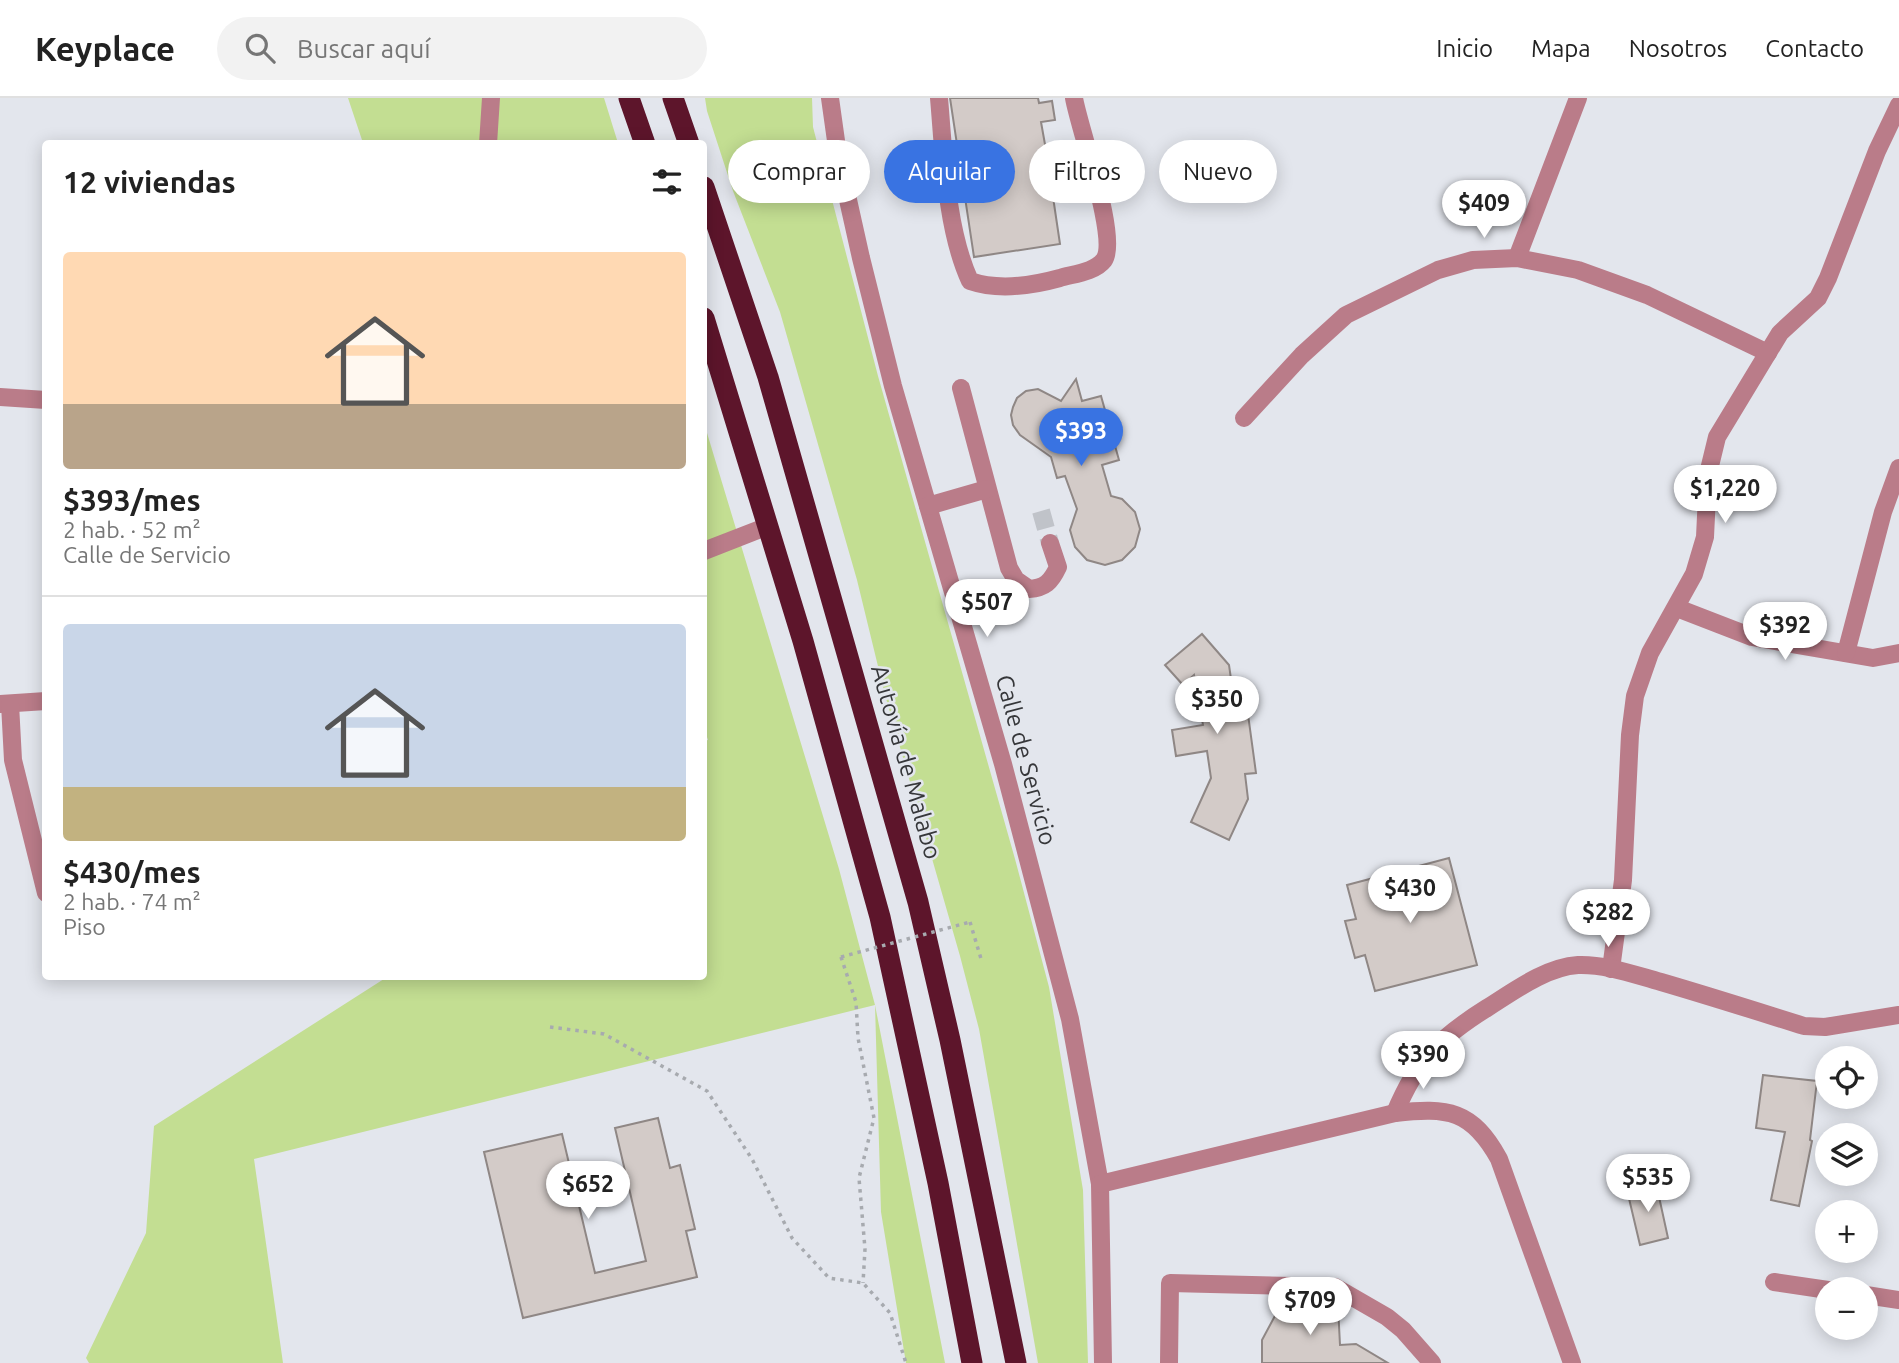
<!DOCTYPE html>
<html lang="es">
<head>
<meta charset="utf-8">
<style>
	body { margin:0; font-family:Ubuntu,sans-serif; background:#f2f2f2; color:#222; height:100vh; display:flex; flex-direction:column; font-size:26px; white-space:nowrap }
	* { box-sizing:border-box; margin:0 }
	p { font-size:23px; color:#767676 }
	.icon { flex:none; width:38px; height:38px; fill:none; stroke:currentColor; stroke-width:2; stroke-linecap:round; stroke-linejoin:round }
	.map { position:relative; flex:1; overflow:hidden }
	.panel { position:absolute; left:42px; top:42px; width:665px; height:840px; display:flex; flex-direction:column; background:#fff; border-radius:7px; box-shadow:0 4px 18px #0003 }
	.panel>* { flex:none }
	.banner { position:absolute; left:728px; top:42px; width:665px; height:63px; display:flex; gap:14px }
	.tools { position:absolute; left:1815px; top:948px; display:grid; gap:14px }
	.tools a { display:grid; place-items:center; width:63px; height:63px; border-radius:50%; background:#fff; box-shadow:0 4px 18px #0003; font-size:35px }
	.price { position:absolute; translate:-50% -60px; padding:0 16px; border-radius:24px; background:#fff; color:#222; font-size:23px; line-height:46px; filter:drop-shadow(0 2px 4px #0008) }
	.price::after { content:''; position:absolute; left:50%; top:42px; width:21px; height:16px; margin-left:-10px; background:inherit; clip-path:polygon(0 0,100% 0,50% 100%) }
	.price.selected { background:#3973e2; color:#fff }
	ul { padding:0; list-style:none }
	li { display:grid; align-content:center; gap:14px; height:371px; padding:0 21px }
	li+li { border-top:2px solid #e0e0e0 }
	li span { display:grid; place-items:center; height:217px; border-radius:7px; color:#555 }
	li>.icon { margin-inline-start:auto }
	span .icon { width:126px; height:126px; fill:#fffc; stroke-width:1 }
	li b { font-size:30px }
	h2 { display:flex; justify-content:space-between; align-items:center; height:84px; padding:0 21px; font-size:30px }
	.chip { padding:0 24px; border-radius:32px; background:#fff; box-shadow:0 4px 18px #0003; font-size:24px; line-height:63px }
	.chip.selected { background:#3973e2; color:#fff }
	header { display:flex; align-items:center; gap:42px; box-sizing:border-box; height:98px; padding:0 35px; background:#fff; border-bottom:2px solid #e0e0e0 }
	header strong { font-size:33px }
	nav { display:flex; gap:38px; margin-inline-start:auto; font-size:24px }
	.search { width:490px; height:63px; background:#f2f2f2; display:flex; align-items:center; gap:18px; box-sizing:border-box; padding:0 24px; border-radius:38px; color:#767676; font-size:26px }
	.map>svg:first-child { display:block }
</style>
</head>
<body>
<header>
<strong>Keyplace</strong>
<div class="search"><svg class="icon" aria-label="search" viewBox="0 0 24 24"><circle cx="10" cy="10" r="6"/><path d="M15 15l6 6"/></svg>Buscar aquí</div>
<nav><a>Inicio</a><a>Mapa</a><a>Nosotros</a><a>Contacto</a></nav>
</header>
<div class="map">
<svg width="1899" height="1265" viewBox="0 0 1899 1265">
	<rect width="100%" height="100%" fill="#e3e6ed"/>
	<g fill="#c3de92">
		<polygon points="348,0 604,0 618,45 363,45"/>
		<polygon points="705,0 812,0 813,29 878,278 1015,761 1049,889 1083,1092 1088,1265 1038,1265 979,931 960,858 885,597 857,482 780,214 733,93 707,13"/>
		<polygon points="704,325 839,771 875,907 945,1265 906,1265 881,1114 875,907 254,1061 283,1265 89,1265 86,1260 146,1135 154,1028 387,879 704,878 704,643 708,642 704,630"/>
	</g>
	<g fill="#d3cbc8" stroke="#8f8785" stroke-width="2">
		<polygon points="950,0 1038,0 1039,5 1052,3 1055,22 1041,24 1046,52 1059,49 1063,70 1049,72 1060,146 974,159"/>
		<polygon points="1076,281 1082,303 1101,298 1119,362 1102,367 1111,398 1122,401 1135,414 1140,431 1135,449 1122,462 1105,467 1087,462 1075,449 1070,432 1077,411 1065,378 1057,380 1051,359 1020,337 1013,327 1011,317 1013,309 1017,300 1026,293 1038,291 1061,303"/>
		<polygon points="1202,536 1229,567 1232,588 1244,587 1256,675 1245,676 1248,701 1229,742 1191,724 1211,680 1207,653 1176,658 1172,632 1203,627 1194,577 1183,587 1165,567"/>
		<polygon points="1449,760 1477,867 1375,893 1365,857 1355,860 1345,823 1356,821 1347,787"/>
		<polygon points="1763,977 1817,983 1810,1042 1812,1043 1799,1108 1771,1102 1785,1034 1756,1030"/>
		<polygon points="658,1020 670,1070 680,1067 695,1131 686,1133 697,1179 523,1220 484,1054 562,1036 595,1175 646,1163 615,1030"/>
		<polygon points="1656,1085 1668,1140 1640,1147 1627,1092"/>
		<polygon points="1306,1200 1323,1200 1338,1208 1340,1247 1356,1246 1388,1265 1262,1265 1262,1242 1277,1214"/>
	</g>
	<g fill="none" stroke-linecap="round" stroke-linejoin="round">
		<polyline stroke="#c0c3c9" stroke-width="18" stroke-dasharray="18 9" stroke-linecap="butt" points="1041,413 1050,445"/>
		<g stroke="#a7aaaf" stroke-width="3.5" stroke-dasharray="3.5 5" stroke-linecap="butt">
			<polyline points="970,824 982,864"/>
			<polyline points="841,859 856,904 858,940 874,1020 859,1080 865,1151 863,1185"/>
			<polyline points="550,929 604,936 707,993 752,1061 792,1140 829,1180 863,1185 890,1215 906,1265"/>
		</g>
		<g stroke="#ba7c89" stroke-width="18">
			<polyline points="830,0 838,57 861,160 893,288 1003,666 1070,921 1100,1086 1103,1265"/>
			<path d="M939,0C944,57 946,131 970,183C999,193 1031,188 1060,180C1073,176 1095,174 1104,162C1119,141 1079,30 1074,0"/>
			<polyline points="488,46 491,0"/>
			<polyline points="1517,160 1578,0"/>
			<path d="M961,290L1009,470L1016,482L1029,491C1045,490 1051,484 1058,469L1050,445"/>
			<polyline points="0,299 46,302"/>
			<polyline points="1244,320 1302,257 1346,217 1438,172 1473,162 1517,160 1578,172 1647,197 1768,255"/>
			<polyline points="928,408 987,391"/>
			<polyline points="704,453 768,428"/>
			<polyline points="1677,510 1752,539 1873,560 1899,555"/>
			<polyline points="1846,555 1883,414 1899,370"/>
			<polyline points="0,606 46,603"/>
			<polyline points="10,606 13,662 46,795"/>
			<polyline points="1611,871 1623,782 1630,637 1635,598 1650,555 1694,476 1705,439 1708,376 1717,339 1780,235 1818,200 1828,180 1877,53 1899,7"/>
			<path d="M1395,1015C1417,962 1439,940 1487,910C1514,893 1546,869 1578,867C1606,866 1635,877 1661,884C1709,898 1756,913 1804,928L1825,929L1899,917"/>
			<path d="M1100,1086L1395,1015C1448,1009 1472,1012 1499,1061L1572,1265"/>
			<polyline points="1774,1184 1828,1192"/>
			<polyline points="1866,1197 1899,1202"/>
			<polyline points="1169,1265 1170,1185 1335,1189 1387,1219 1403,1232 1432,1265"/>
		</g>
		<g stroke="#5d152b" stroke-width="21">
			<polyline points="629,0 645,46"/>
			<polyline points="673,0 689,46"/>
			<polyline points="704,89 768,279 918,804 950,942 1016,1265"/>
			<polyline points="704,220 803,543 880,819 938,1085 972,1265"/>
		</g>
		<polyline stroke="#a7aaaf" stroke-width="3.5" stroke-dasharray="3.5 5" stroke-linecap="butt" points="841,859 970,824"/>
	</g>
	<g text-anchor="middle" stroke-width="5" stroke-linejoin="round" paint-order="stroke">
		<g font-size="24" fill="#36373a" stroke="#e3e6ed">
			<text transform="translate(1026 662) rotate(75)" y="8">Calle de Servicio</text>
			<text transform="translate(906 664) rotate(74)" y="8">Autovía de Malabo</text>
		</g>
	</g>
</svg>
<div class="tools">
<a><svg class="icon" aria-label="locate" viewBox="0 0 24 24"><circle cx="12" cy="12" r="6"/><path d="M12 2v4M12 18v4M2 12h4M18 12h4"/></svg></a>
<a><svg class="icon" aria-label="layers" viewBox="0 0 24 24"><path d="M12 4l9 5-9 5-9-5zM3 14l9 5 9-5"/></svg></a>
<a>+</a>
<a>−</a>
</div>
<b class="price" style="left:1484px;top:142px">$409</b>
<b class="price selected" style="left:1081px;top:370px">$393</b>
<b class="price" style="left:1725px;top:427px">$1,220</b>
<b class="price" style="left:987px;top:541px">$507</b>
<b class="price" style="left:1785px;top:564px">$392</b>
<b class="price" style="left:1217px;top:638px">$350</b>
<b class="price" style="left:1410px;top:827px">$430</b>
<b class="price" style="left:1608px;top:851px">$282</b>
<b class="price" style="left:1423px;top:993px">$390</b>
<b class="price" style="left:1648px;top:1116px">$535</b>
<b class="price" style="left:588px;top:1123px">$652</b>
<b class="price" style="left:1310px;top:1239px">$709</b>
<div class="banner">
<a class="chip">Comprar</a>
<a class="chip selected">Alquilar</a>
<a class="chip">Filtros</a>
<a class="chip">Nuevo</a>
</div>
<section class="panel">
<h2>12 viviendas<svg class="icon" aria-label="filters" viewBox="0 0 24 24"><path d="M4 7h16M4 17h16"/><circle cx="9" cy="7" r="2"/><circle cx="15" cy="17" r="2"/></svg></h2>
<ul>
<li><span style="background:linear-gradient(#ffd9b3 70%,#b9a48a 0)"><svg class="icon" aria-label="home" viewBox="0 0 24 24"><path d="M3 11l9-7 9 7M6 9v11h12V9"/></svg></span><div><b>$393/mes</b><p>2 hab. · 52 m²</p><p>Calle de Servicio</p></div></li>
<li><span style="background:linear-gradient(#c9d6e8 75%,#c2b280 0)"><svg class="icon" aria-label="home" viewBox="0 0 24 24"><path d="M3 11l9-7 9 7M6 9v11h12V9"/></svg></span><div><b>$430/mes</b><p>2 hab. · 74 m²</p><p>Piso</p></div></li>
</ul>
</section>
</div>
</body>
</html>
